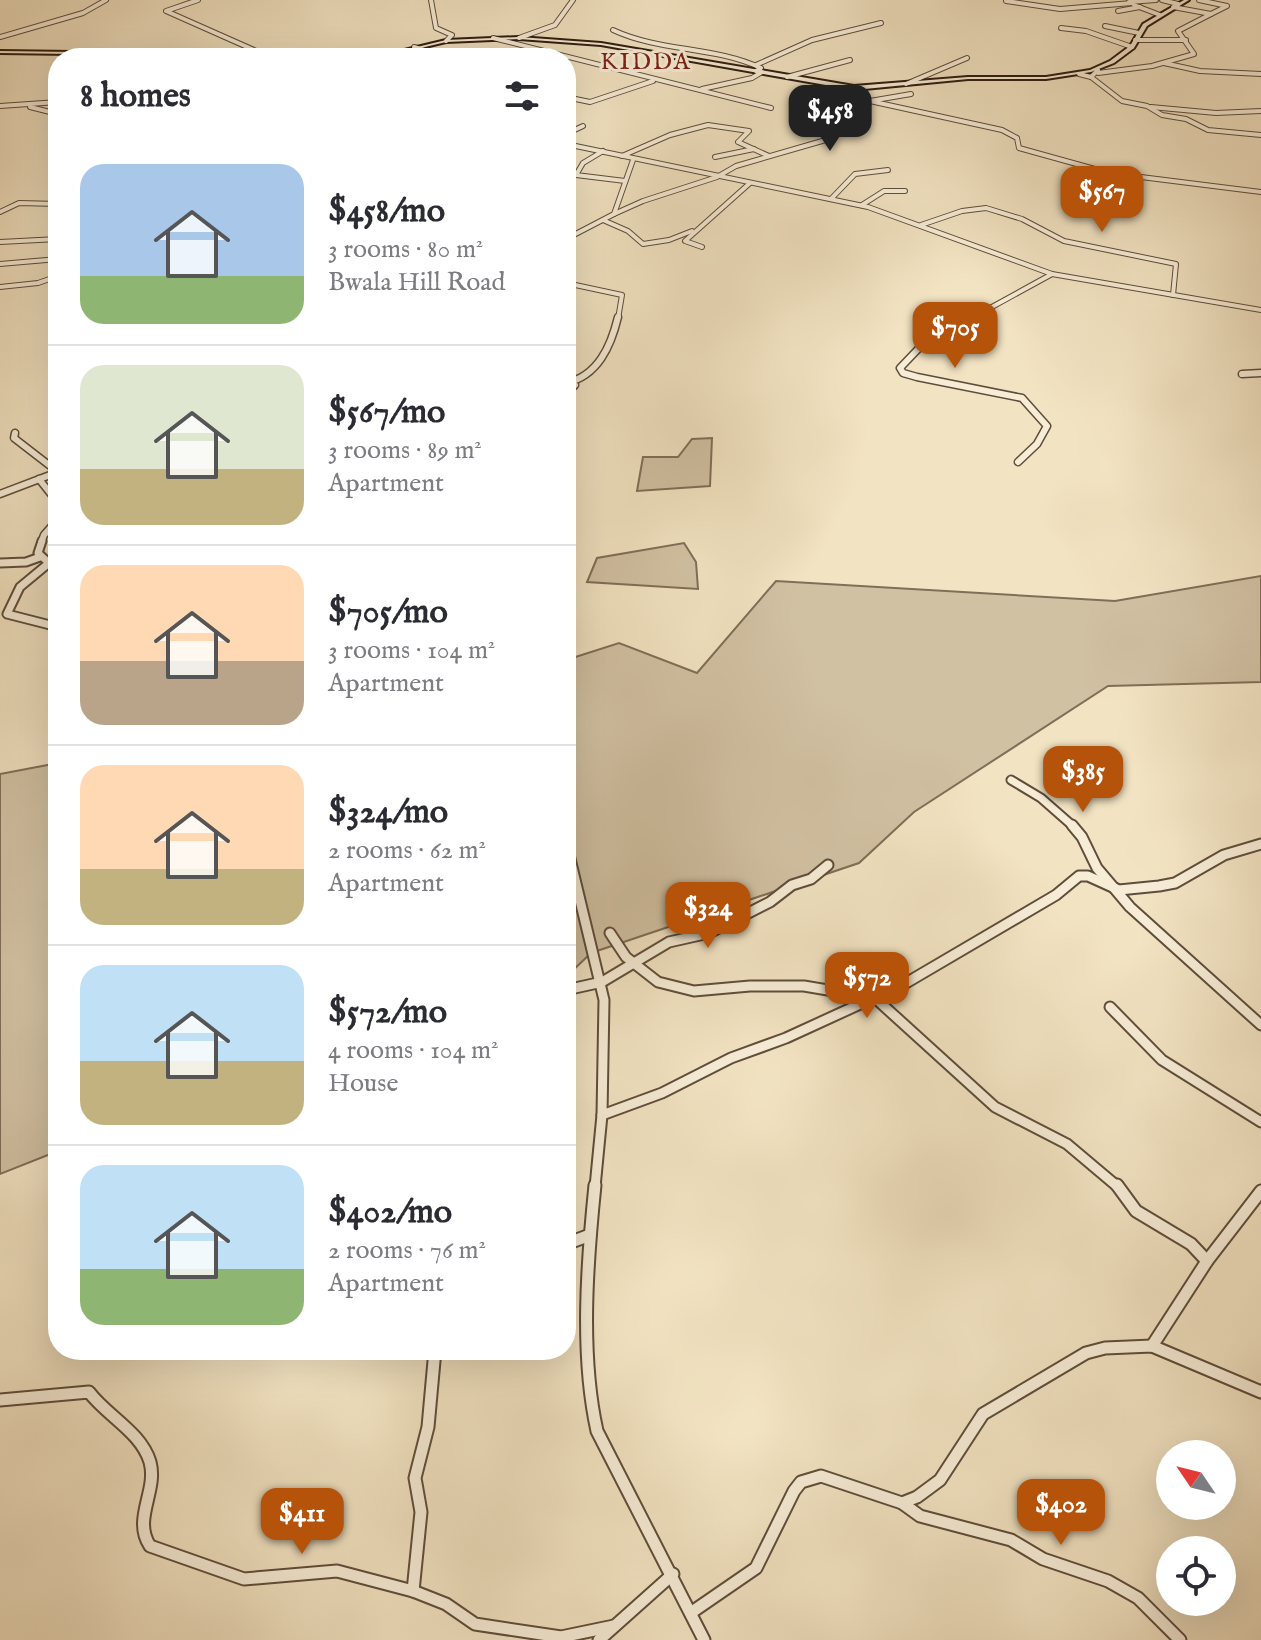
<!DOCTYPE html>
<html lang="en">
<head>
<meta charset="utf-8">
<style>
	body { margin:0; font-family:"IM FELL English",serif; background:#f7f7f7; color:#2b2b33; height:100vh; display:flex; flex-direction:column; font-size:30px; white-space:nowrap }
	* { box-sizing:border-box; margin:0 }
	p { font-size:26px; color:#7c7c81 }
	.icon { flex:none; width:44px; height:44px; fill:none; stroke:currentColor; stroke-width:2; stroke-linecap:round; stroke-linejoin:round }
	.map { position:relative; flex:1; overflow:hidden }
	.drawer { position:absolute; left:48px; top:48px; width:528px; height:1312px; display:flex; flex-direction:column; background:#fff; border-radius:32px; box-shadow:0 8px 32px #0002 }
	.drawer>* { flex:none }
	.needle { width:52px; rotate:305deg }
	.buttons { position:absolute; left:1156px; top:1440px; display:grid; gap:16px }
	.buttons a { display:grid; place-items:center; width:80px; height:80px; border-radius:50%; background:#fff; box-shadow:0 8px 32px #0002; font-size:40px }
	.price { position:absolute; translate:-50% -68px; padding:0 18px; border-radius:16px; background:#b45309; color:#fff; font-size:26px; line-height:52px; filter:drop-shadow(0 2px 4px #0008) }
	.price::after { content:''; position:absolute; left:50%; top:48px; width:24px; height:18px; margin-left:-12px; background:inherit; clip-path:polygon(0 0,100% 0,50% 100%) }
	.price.current { background:#222; color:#fff }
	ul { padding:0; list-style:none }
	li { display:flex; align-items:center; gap:24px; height:200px; padding:0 32px }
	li+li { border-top:2px solid #e1e1e2 }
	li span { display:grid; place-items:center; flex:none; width:224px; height:160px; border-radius:24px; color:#555 }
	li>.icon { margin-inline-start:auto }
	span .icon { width:96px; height:96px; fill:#fffc; stroke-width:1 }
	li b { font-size:34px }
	h2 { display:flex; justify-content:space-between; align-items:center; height:96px; padding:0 32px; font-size:34px }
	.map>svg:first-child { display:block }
</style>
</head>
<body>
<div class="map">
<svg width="1261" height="1640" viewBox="0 0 1261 1640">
	<rect width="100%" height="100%" fill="#f2e3c2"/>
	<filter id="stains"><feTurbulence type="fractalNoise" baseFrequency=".0025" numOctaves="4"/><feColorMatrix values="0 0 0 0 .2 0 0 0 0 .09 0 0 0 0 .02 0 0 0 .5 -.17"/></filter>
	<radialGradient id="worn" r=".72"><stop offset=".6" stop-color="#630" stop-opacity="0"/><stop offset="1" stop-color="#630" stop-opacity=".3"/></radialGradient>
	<g fill="#d1c1a3" stroke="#806e58" stroke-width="2">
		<polygon points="712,438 710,486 637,491 643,457 678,457 692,439"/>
		<polygon points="684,543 696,562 698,589 587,582 597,558"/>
		<polygon points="1261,576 1261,682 1108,686 914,812 859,863 591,953 566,977 566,660 619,643 697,673 776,581 1115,601"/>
		<polygon points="58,763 58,1151 0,1174 0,774"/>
	</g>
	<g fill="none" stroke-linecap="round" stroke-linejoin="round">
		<g stroke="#5f4d3b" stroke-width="6">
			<g id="street-far4">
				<polyline points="198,0 166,11 272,58"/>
				<polyline points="431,0 436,28 452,35 446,41"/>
				<polyline points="1162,0 1178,4"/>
				<polyline points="1199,0 1227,6 1211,14"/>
				<polyline points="1006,1 1060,9 1132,3"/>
				<polyline points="1129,2 1156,0"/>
				<polyline points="1134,5 1160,15"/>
				<polyline points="1118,11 1140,7"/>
				<polyline points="1105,26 1139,33"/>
				<polyline points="1061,28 1086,31 1132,47"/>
				<path d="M613,30C660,52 714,46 761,68L756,71"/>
				<polyline points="0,37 83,13 106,0"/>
				<polyline points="493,38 771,108"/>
				<polyline points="519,38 555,25 573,0"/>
				<polyline points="1135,40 1186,40"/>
				<polyline points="414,47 451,58"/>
				<polyline points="507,58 533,49"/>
				<polyline points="1164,63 1200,71 1261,74"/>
				<polyline points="756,65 812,40 881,23"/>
				<polyline points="1098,70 1091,77 1122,101 1147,106 1162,115 1186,119 1208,130 1261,135"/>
				<polyline points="1098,73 1152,66 1194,54 1178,31 1211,14 1173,7"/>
				<polyline points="1079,74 1091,77"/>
				<polyline points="787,77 850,60"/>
				<polyline points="906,84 967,58"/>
				<polyline points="702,89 752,78 762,72"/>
				<polyline points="566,97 590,102 653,81"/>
				<polyline points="870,101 1002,130 1017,138 1019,148 1109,173 1261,192"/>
				<polyline points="870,101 911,94"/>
				<polyline points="0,106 58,102"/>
				<polyline points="30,107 58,114"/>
				<polyline points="1151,107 1216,113 1261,111"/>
				<polyline points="566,134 583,126"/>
				<polyline points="566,144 868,207 1052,274 1261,310"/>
				<polyline points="603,151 583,163 576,175 625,181"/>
				<polyline points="622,156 670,135 708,125 749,131 738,142 769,156"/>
				<polyline points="715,157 754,149"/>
				<polyline points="831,199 855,174 888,170"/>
				<polyline points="862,205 884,191 905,191"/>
				<polyline points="0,212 19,203 58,204"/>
				<polyline points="614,214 643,201 717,177 736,166 829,139 833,136 836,108 863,98 854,88"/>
				<polyline points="603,220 628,231 643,244 669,240 692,231"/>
				<polyline points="921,225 962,211 986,208 1022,219 1064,241 1176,264 1173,295"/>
				<polyline points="566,239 614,214 633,160"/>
				<polyline points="0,242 58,239"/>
				<polyline points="702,247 685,241 750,183"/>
				<polyline points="0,264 58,259"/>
				<polyline points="566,283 622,295 618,319"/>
				<polyline points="0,287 38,283 58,276"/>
				<polyline points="970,319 1052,274"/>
			</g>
		</g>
		<g stroke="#5f4d3b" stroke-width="9">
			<g id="street-far3">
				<polyline points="974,317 921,346 900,368 903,373 917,377 1022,398 1047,426 1037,444 1018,462"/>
				<polyline points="1242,374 1261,373"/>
				<path d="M566,383C598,376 611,346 618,317"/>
				<polyline points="566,394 575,385 570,383"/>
				<polyline points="15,433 14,438 58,472"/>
				<polyline points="39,479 58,503"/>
				<polyline points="0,494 58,472"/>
				<polyline points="41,543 44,535 58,519"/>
			</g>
		</g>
		<g stroke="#5f4d3b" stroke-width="11">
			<g id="street-far2">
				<polyline points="42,541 38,553 49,563 20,587 7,614 58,627"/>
				<polyline points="0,563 26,562 40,557"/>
				<polyline points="1011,780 1041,798 1074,827"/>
			</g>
		</g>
		<g stroke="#5f4d3b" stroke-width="13">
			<g id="street-far1">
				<polyline points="1072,825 1082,837 1097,868 1130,907 1261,1025"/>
				<polyline points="566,842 604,1000 602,1115 595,1187"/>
				<polyline points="610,933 626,957 658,982 694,991 750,986 804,986 875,998 995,1107 1067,1144 1118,1187"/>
				<polyline points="566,990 602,982 669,942 709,933 770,902 792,885 811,879 828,865"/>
				<polyline points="1110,1007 1162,1060 1261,1122"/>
				<polyline points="602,1115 662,1093 731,1058 786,1038 906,983 1056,895 1079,876 1088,876 1119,890 1159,886 1175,883 1224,855 1261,844"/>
			</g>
		</g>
		<g stroke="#5f4d3b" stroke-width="15">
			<g id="street">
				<path d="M595,1185C587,1263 580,1355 597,1431L704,1640"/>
				<polyline points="1117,1185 1136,1211 1191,1244 1207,1261"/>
				<polyline points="566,1244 590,1235"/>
				<polyline points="1152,1346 1207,1261 1261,1191"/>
				<path d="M0,1400L89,1392C107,1416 141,1432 150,1462C158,1491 132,1519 150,1546L244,1579L337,1571L413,1591L446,1604L475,1624L561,1637L614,1626"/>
				<polyline points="902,1503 917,1497 940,1480 983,1414 1086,1353 1105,1348 1152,1346 1261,1392"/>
				<polyline points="413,1591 421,1512 415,1478 428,1427 435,1350"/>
				<polyline points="692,1612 756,1568 794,1491 801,1482 821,1476 902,1503 920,1516 1011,1540 1043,1559 1108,1581 1138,1598 1180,1640"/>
				<polyline points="599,1640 673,1574"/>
			</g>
		</g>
		<g stroke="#2e1b0e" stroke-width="4">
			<g id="secondary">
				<polygon points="1184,0 1189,0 1147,26 1134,48 1114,63 1091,72 1046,79 968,79 854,90 601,45 519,39 446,42 379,58 371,58 446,40 519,37 601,43 854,86 968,77 1046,77 1090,70 1110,61 1130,46 1143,24"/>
				<polygon points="0,51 73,52 123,58 73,54 0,53"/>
			</g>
		</g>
		<use href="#street-far4" stroke="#f7edd7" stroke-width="4"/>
		<use href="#street-far3" stroke="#f7edd7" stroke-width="6"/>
		<use href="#street-far2" stroke="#f7edd7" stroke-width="7"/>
		<use href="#street-far1" stroke="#f7edd7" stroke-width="9"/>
		<use href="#street" stroke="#f7edd7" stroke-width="11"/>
		<use href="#secondary" fill="#f7edd7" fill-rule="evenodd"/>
	</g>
	<g text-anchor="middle" stroke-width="6" stroke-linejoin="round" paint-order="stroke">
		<g font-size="24" letter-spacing="2" fill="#7a1f14" stroke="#f7edd7">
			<text x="646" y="69">KIDDA</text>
		</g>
	</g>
	<rect width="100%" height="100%" filter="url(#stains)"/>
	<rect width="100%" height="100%" fill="url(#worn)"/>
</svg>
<div class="buttons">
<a><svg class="needle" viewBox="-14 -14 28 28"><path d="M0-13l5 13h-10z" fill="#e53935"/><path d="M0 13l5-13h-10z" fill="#7c7c81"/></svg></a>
<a><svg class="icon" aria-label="locate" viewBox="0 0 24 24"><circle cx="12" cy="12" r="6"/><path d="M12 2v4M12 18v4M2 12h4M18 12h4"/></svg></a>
</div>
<b class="price current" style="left:830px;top:153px">$458</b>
<b class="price" style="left:1102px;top:234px">$567</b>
<b class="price" style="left:955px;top:370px">$705</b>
<b class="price" style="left:1083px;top:814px">$385</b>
<b class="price" style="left:708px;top:950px">$324</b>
<b class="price" style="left:867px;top:1020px">$572</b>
<b class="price" style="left:1061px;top:1547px">$402</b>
<b class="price" style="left:302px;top:1556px">$411</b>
<section class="drawer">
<h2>8 homes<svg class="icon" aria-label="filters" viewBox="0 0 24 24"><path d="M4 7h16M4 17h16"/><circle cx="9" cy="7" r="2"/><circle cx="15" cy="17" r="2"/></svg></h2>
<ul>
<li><span style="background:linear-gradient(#a9c7e8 70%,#8fb573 0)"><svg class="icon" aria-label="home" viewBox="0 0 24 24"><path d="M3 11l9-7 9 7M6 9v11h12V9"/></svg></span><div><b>$458/mo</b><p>3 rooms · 80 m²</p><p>Bwala Hill Road</p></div></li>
<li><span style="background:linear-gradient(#dfe7d0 65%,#c2b280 0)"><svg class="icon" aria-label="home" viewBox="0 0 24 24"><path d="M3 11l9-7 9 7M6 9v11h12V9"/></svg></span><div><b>$567/mo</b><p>3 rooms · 89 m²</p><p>Apartment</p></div></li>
<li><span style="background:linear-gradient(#ffd9b3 60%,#b9a48a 0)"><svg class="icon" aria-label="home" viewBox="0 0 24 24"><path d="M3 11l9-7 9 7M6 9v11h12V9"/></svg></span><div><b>$705/mo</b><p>3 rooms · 104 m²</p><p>Apartment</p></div></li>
<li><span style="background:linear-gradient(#ffd9b3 65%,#c2b280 0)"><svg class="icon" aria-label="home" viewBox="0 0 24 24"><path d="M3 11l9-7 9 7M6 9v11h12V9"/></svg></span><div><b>$324/mo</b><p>2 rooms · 62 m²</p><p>Apartment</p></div></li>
<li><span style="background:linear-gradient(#bfe0f5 60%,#c2b280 0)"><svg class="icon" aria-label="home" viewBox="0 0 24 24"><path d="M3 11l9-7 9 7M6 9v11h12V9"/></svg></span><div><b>$572/mo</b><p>4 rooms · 104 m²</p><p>House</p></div></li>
<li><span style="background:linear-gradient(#bfe0f5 65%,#8fb573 0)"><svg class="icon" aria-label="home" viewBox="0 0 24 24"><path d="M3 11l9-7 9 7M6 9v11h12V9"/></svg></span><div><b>$402/mo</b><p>2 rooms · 76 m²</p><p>Apartment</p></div></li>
</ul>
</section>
</div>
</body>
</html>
